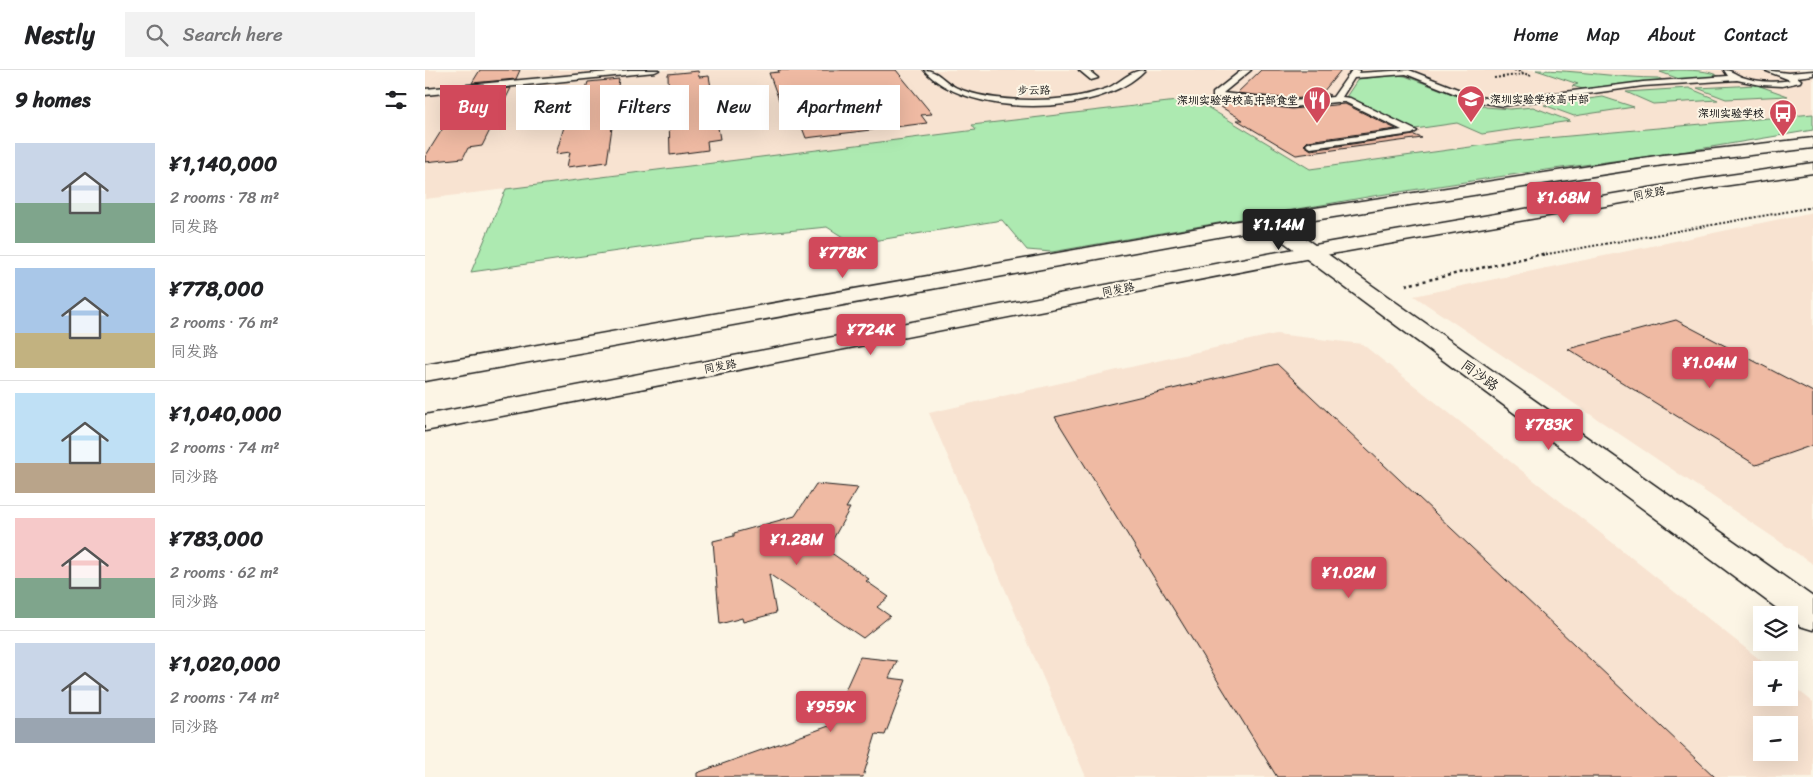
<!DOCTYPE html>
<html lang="en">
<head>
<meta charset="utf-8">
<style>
	body { margin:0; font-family:Sriracha,"LXGW WenKai TC",sans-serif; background:#f2f2f2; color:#202124; height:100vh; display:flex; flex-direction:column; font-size:19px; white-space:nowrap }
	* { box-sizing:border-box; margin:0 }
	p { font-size:16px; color:#757577 }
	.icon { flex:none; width:28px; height:28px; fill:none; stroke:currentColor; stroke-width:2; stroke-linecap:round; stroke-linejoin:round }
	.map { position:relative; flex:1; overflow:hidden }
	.sheet { display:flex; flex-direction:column; background:#fff; width:425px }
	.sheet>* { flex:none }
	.guide { position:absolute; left:15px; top:15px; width:475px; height:45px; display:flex; gap:10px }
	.controls { position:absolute; left:1328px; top:536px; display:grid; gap:10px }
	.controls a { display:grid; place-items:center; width:45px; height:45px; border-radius:0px; background:#fff; box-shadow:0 5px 20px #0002; font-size:25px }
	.price { position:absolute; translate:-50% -42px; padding:0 11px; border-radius:5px; background:#d1495b; color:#fff; font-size:16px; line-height:32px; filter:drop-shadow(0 1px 2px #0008) }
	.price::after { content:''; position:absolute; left:50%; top:30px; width:15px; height:11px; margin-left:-8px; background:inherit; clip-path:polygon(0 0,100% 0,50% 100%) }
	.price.on { background:#222; color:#fff }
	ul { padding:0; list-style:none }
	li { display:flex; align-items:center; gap:15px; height:125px; padding:0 15px }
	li+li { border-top:1px solid #e0e0e0 }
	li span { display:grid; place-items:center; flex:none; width:140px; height:100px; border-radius:0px; color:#555 }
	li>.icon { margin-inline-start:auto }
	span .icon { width:60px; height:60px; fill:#fffc; stroke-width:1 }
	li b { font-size:21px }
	h2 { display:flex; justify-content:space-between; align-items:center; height:60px; padding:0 15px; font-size:21px }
	.pill { padding:0 18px; border-radius:0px; background:#fff; box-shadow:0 5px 20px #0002; font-size:18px; line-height:45px }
	.pill.on { background:#d1495b; color:#fff }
	header { display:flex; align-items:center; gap:30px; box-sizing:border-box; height:70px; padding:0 25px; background:#fff; border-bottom:1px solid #e0e0e0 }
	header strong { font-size:24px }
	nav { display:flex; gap:28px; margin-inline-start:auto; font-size:18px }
	.search { width:350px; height:45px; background:#f2f2f2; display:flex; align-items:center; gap:12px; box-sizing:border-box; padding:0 18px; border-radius:0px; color:#757577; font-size:19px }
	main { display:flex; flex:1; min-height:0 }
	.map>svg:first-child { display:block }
</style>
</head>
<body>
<header>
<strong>Nestly</strong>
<div class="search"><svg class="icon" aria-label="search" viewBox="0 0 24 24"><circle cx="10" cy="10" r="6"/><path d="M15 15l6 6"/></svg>Search here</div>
<nav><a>Home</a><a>Map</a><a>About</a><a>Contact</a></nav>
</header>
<main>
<section class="sheet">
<h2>9 homes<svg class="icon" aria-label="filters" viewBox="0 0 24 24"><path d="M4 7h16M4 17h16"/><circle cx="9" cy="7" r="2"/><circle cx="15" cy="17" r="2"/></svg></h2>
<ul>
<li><span style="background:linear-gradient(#c9d6e8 60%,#7fa58c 0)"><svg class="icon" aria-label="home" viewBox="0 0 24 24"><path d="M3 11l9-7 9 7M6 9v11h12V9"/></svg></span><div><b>¥1,140,000</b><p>2 rooms · 78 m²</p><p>同发路</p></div></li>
<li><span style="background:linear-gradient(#a9c7e8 65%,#c2b280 0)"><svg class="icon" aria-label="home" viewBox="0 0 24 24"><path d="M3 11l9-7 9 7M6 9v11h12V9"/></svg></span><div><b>¥778,000</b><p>2 rooms · 76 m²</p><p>同发路</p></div></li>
<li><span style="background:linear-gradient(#bfe0f5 70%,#b9a48a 0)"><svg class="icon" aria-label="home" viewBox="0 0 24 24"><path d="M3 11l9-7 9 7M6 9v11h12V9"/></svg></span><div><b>¥1,040,000</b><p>2 rooms · 74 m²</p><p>同沙路</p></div></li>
<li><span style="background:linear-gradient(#f6c9c9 60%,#7fa58c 0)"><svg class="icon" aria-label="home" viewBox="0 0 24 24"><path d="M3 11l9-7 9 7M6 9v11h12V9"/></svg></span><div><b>¥783,000</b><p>2 rooms · 62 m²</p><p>同沙路</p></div></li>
<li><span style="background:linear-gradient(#c9d6e8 75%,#9aa5b1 0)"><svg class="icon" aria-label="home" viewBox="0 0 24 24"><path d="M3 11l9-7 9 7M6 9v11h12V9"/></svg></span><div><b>¥1,020,000</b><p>2 rooms · 74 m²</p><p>同沙路</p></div></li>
</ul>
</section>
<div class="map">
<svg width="1388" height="707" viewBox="0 0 1388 707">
	<rect width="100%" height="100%" fill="#fcf5e5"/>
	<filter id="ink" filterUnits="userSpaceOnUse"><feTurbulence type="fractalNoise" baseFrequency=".02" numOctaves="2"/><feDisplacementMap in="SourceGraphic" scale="10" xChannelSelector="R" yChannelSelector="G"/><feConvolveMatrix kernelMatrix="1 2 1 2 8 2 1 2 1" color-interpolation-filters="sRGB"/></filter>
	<g filter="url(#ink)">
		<g fill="#f8e3d1" fill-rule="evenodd">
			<polygon points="0,0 1388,0 1388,44 1089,71 885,99 769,29 548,56 552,60 0,129"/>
			<polygon points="1388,142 1388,494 989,226"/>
			<path d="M851,264L937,274L1348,600H1336V628H1364V613L1388,632V707H661L504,343ZM1336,655H1364V682H1336Z"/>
		</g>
		<g fill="#adeab1" stroke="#648366">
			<path d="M1111,0C1152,0 1193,8 1234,8L1237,10L1158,19L1147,16L1153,14Z"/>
			<path d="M1251,0C1263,0 1286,0 1295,7L1257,10L1235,2Z"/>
			<polygon points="972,5 980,6 1061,37 1085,39 1108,37 1145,51 1057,64 1032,53 990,59 921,27 933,9"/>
			<polygon points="1332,15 1363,26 1301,29 1272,18"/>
			<polygon points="1264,18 1293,30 1228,34 1201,22"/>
			<polygon points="1178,27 1209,37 1149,46 1119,35"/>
			<polygon points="769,29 885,99 1089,71 1388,44 1388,60 1262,81 1099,103 948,126 627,182 602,180 577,150 429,174 402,157 270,170 46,202 81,119 551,60 547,55"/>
		</g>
		<g fill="#efbaa3" stroke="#1c1c1c">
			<polygon points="55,0 95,0 91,9 47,13"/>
			<polygon points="353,0 471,0 507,44 496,45 502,53 381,68 376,55 364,57 344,3 354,2"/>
			<polygon points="836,0 916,0 898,22 905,25 867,29 812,23"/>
			<polygon points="273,1 274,7 284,6 295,69 282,71 283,80 245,85 243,4"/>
			<polygon points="194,9 182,92 142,97 145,82 131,84 149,23 160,22 163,12"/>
			<polygon points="86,18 57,76 43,78 38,88 0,92 0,87 40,23"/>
			<polygon points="803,31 867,39 920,34 971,59 883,71 879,75 886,80 989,65 997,68 871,85 812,50 818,50 796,37"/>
			<polygon points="1251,250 1388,322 1388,375 1331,395 1143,279"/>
			<polygon points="852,294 1290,707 852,707 630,347"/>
			<polygon points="391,414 433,418 421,438 425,438 402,480 444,509 441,511 464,527 452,537 465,546 438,568 344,504 351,543 318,552 317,548 295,554 288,471 309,466 309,463 370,446"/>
			<polygon points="435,587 472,591 464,608 481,610 460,665 451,664 438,707 272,707 272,703 404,656"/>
		</g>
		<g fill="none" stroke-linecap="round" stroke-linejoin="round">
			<g stroke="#1c1c1c" stroke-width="3">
				<g id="service">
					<polygon points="205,0 234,0 230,2 0,25 0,19"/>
					<path d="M499,0C513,0 519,12 532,18C555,28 582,30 607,30C633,30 659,27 683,18C696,12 705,0 720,0C676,47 542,49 499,0Z"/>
					<polygon points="654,0 663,0 673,8 666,10"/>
					<path d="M817,0H826L798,23L867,31L908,27L927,0H935L933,3L984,0L1053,27L1078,30L1218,12L1303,6L1299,0C1306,0 1310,4 1317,7C1332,12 1350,13 1365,10L1339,0L1363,3L1388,1V5L1372,7L1376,10L1375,12L1357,16L1336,15L1312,10L1218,16L1078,36L1048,31L981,4L929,8L917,27L925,28L992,61L987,64L886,78L881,75L883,73L977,60L920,32H911L867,37L788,27V23Z"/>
				</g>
			</g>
			<g stroke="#1c1c1c" stroke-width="3">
				<polygon id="tertiary" points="843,145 850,147 1388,527 1388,560 1375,556 1364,547 1364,545 1361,545 836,155 834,151 836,147"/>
			</g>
			<g stroke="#1c1c1c" stroke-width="3">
				<g id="secondary">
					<polygon points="1388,68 1388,78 1238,95 864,154 0,311 0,295 864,142 1238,85"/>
					<polygon points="1388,93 1388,103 1277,119 906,184 0,361 0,345 906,172 1277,109"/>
				</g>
			</g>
			<g stroke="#1c1c1c" stroke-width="2" stroke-dasharray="2 2" stroke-linecap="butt">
				<polyline points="1089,0 1107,6"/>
				<polyline points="1069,8 1101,4"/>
				<polyline points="1117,185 1388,137"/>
			</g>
			<polyline stroke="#1c1c1c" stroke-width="2.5" stroke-dasharray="3 3" stroke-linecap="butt" points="981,215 1122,183"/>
			<use href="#service" fill="#fcf5e5" fill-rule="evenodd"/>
			<use href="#tertiary" fill="#fcf5e5" fill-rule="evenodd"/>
			<use href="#secondary" fill="#fcf5e5" fill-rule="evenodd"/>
		</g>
	</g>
	<defs>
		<g id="school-pin" transform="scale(1.4375)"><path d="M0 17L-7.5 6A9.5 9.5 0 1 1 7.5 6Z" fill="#d1495b" stroke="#fcf5e5"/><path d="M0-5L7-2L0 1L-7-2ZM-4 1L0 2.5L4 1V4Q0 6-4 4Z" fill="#fff"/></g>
		<g id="restaurant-pin" transform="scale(1.4375)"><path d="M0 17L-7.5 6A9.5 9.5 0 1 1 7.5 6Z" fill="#d1495b" stroke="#fcf5e5"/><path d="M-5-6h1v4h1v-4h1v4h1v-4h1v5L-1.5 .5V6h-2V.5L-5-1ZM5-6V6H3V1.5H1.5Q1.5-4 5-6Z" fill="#fff"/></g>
		<g id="bus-pin" transform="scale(1.4375)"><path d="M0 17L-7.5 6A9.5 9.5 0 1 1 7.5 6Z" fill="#d1495b" stroke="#fcf5e5"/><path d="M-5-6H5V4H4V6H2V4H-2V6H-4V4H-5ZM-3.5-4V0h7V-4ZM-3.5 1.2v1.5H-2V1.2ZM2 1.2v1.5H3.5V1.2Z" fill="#fff"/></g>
	</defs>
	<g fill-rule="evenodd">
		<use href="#school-pin" x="1046" y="29"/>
		<use href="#restaurant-pin" x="892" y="30"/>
		<use href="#bus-pin" x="1358" y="43"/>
	</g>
	<g text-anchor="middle" stroke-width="4" stroke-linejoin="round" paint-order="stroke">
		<g font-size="11" fill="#1c1c1c" stroke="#fcf5e5">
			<text transform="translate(609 20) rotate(-1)" y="4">步云路</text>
			<text transform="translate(1224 123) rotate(-10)" y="4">同发路</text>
			<text transform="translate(693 219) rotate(-11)" y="4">同发路</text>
			<text transform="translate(295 296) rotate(-11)" y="4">同发路</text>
		</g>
		<g font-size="11" font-weight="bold" fill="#1c1c1c" stroke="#fcf5e5" text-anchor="end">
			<text x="1065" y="33" text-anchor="start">深圳实验学校高中部</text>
			<text x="873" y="34">深圳实验学校高中部食堂</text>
			<text x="1339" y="47">深圳实验学校</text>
		</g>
		<g font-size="14" fill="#1c1c1c" stroke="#fcf5e5">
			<text transform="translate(1055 305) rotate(36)" y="5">同沙路</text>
		</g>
	</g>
</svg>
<div class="controls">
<a><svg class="icon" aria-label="layers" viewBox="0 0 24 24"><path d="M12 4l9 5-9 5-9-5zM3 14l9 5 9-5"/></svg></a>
<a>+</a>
<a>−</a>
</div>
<b class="price" style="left:1139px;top:154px">¥1.68M</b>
<b class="price on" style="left:854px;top:181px">¥1.14M</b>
<b class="price" style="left:418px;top:209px">¥778K</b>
<b class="price" style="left:446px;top:286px">¥724K</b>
<b class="price" style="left:1285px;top:319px">¥1.04M</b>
<b class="price" style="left:1124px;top:381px">¥783K</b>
<b class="price" style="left:372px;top:496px">¥1.28M</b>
<b class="price" style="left:924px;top:529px">¥1.02M</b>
<b class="price" style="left:406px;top:663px">¥959K</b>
<div class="guide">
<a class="pill on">Buy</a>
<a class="pill">Rent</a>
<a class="pill">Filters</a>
<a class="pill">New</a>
<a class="pill">Apartment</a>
</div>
</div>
</main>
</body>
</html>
